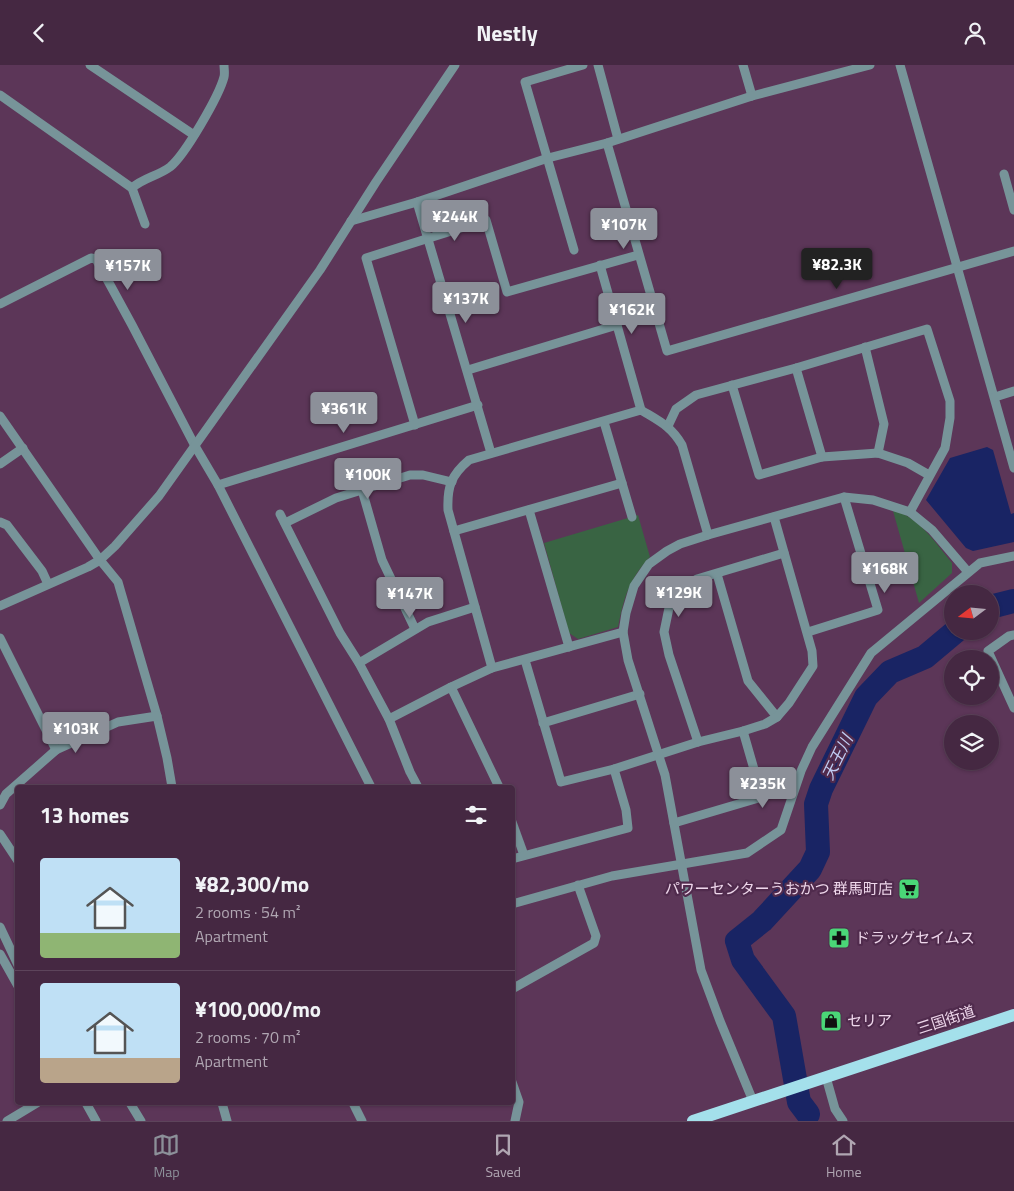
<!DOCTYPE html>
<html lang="en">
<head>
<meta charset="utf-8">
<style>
	body { margin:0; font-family:"Titillium Web","Noto Sans JP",sans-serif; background:#4f344d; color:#f1f3f6; height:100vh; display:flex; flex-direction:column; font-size:19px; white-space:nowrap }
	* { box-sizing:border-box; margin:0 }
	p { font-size:16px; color:#b0a6b2 }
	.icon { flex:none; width:28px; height:28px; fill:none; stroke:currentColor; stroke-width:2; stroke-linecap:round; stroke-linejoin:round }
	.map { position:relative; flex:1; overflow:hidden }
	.panel { position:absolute; left:15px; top:720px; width:500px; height:320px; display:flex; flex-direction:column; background:#452842; border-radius:5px; box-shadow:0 1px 4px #0004,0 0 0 1px #5d445b }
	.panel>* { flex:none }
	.needle { width:32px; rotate:254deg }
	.fabs { position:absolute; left:944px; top:520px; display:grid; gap:10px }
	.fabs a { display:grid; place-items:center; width:55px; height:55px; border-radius:50%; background:#452842; box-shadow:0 1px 4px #0004,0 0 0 1px #5d445b; font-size:25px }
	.price { position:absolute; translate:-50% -42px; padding:0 11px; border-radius:5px; background:#8c9099; color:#fff; font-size:16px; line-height:32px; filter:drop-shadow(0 1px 2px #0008) }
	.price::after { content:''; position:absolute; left:50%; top:30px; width:15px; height:11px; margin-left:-8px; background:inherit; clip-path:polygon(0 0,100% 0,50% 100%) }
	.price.on { background:#222; color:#fff }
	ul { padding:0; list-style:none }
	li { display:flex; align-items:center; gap:15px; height:125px; padding:0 25px }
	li+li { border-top:1px solid #5d445b }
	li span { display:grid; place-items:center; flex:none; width:140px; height:100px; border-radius:5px; color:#555 }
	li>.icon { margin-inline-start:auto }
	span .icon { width:60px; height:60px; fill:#fffc; stroke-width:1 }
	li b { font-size:21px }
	h2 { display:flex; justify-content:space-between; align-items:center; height:60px; padding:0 25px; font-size:21px }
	header { display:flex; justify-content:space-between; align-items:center; height:65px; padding:0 25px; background:#452842; font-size:22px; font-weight:700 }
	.menu { display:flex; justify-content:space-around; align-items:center; height:70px; border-top:1px solid #5d445b; background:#452842; font-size:14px; color:#b0a6b2 }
	.menu a { display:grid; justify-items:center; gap:2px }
	.menu .on { color:#8c9099 }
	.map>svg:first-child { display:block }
</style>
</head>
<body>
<header><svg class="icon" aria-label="back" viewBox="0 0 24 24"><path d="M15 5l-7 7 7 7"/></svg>Nestly<svg class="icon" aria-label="person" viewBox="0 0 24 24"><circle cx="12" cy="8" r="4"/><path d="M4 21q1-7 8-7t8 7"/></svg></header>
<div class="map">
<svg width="1014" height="1056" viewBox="0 0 1014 1056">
	<rect width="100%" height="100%" fill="#5c3658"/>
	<g fill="#396443">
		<path d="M893,446C916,448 939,482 952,498V508L919,538Z"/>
		<path d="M638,450L650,492C629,514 624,533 618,562L578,574L569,568L544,478Z"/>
	</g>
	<polygon fill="#192464" points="987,382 993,385 1011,449 1014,448 1014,477 973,486 966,483 926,435 950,393"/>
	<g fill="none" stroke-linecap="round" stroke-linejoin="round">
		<polyline stroke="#192464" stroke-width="4" points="806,1056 808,1049"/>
		<g stroke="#192464" stroke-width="24">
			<polyline points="990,542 1014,536"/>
			<polyline points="808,1049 799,1037 784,951 743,895 737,876 762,856 810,804 818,787 816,739 821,724 866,632 890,607 925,592 956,566"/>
		</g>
		<g stroke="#779499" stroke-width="9">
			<polyline points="90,0 194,70"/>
			<polyline points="598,0 618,74"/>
			<polyline points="743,0 752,31"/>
			<polyline points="900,0 1014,403"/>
			<polyline points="0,30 132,123 145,159"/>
			<polyline points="607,78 667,286 1014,186"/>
			<polyline points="1004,109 1014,145"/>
			<path d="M132,123C143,113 158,111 170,102C185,90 219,31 224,12C225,8 224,4 224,0"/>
			<polyline points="417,137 491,388"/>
			<polyline points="351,156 417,137 548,93 607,78 752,31 870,0"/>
			<polyline points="574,185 525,17 583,0"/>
			<polyline points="600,200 641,345"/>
			<polyline points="0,239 91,193 96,194 132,260 195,381 218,420 371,722"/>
			<polyline points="865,282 884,359 878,388"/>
			<polyline points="796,303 822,392"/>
			<polyline points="468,305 617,260"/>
			<polyline points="732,320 759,410 822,392 878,388 908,398 929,410"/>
			<polyline points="995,332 1014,326"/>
			<polyline points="0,351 100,495 118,517 120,524 157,651 167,693 172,722"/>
			<polyline points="604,357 632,452"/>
			<polyline points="415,360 366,193 486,155 507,227 638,190"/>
			<polyline points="668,361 676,344 696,330 796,303 927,264 950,336 950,353 945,383 910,447"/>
			<polyline points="0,399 23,383"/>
			<polyline points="218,420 478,340"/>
			<polyline points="362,425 382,495 415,564"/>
			<polyline points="529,445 569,582"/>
			<polyline points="280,449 340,568 359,598 389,654 410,707 418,722"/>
			<polyline points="0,457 7,460 42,506 48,519"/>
			<polyline points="285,458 336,433 410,410 423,410 452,417"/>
			<polyline points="454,466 622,418"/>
			<polyline points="717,509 748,616 777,652"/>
			<polyline points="0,541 88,502 100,495 115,481 159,431 320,205 376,117 455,0"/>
			<polyline points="808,567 878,545 844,432"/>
			<polyline points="1014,570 1009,571 988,586 1014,643"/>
			<polyline points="0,573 56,685"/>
			<polyline points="525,595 561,717 614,704 698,677 743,666 765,659 777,652 789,638 813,601 812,586 774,452"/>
			<polyline points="359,598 428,557 475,542"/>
			<path d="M492,603L448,445C447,422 451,410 469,395L641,345C659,356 671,361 682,380L708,470"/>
			<polyline points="451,622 499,722"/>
			<polyline points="389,654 451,622 492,603 623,567"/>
			<polyline points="543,658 640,629"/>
			<polyline points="698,677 669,590 664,567 669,543 680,526 697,514 784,488"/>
			<polyline points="0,740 6,729 56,685 118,657 157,651"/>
			<polyline points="512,757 524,790"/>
			<polyline points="674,758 762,732 743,666"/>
			<polyline points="0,769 18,796"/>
			<polyline points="512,794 628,763 626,745 614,704"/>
			<polyline points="512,839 612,811 747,788 781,765 801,706 812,682 871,588 980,498 1014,491"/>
			<polyline points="0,862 18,900"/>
			<polyline points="0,889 18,921"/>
			<polyline points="512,924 594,878 596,871 578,820"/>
			<polyline points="826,1012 835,1044 843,1056"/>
			<polyline points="512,1017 519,1037 515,1056"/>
			<polyline points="753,1036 720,956 701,905 665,710 628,595 623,567 626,548 634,521 649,499 667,486 680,479 708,470 844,432 873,435 910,447 932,465 968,507"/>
			<polyline points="86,1038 96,1056"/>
			<polyline points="130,1038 141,1056"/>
			<polyline points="222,1038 227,1056"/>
			<polyline points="353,1038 362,1056"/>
			<polyline points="7,1056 37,1038"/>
		</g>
		<polyline stroke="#a4e0eb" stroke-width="12" points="693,1056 1014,950"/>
	</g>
	<defs>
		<g id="supermarket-square" transform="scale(1.125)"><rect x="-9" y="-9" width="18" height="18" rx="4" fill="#4ad677" stroke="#502b4d"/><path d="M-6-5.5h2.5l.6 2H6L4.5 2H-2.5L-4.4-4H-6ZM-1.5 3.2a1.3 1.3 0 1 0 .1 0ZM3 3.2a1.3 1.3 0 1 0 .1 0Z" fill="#111"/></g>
		<g id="pharmacy-square" transform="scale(1.125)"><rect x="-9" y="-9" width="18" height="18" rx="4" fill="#4ad677" stroke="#502b4d"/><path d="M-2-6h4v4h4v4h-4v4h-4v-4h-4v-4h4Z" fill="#111"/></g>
		<g id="shop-square" transform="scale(1.125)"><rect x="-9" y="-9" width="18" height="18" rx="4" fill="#4ad677" stroke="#502b4d"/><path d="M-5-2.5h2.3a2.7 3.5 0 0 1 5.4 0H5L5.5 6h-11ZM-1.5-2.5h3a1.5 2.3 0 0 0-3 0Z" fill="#111"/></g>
	</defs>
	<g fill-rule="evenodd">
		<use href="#supermarket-square" x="909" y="824"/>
		<use href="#pharmacy-square" x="839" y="873"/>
		<use href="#shop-square" x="831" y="956"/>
	</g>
	<g text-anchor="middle" stroke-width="4.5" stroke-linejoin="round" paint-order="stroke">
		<g font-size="15" fill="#eed7eb" stroke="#502b4d" text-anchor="start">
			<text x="893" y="829" text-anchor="end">パワーセンターうおかつ 群馬町店</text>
			<text x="855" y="878">ドラッグセイムス</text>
			<text x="847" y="961">セリア</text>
		</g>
		<g font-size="15" fill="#eed7eb" stroke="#502b4d">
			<text transform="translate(946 955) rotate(-18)" y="5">三国街道</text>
		</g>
		<g font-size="16" font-style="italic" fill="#c0cdf4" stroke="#502b4d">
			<text transform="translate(837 692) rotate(-64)" y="6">天王川</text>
		</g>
	</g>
</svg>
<div class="fabs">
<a><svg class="needle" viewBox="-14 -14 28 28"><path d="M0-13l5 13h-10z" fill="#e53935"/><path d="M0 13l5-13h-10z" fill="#b0a6b2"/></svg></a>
<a><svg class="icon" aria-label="locate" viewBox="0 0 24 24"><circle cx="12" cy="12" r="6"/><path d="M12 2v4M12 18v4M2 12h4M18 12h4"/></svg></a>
<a><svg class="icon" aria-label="layers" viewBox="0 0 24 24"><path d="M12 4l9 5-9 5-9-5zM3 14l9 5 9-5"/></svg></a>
</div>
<b class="price" style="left:455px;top:177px">¥244K</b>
<b class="price" style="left:624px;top:185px">¥107K</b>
<b class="price on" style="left:837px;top:225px">¥82.3K</b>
<b class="price" style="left:128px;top:226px">¥157K</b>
<b class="price" style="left:466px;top:259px">¥137K</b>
<b class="price" style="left:632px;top:270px">¥162K</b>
<b class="price" style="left:344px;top:369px">¥361K</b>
<b class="price" style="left:368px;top:435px">¥100K</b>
<b class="price" style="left:885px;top:529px">¥168K</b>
<b class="price" style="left:679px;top:553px">¥129K</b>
<b class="price" style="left:410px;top:554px">¥147K</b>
<b class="price" style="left:76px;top:689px">¥103K</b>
<b class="price" style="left:763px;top:744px">¥235K</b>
<section class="panel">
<h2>13 homes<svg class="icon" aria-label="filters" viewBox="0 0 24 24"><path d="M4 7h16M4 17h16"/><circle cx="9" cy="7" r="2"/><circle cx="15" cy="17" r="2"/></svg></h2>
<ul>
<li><span style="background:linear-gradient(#bfe0f5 75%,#8fb573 0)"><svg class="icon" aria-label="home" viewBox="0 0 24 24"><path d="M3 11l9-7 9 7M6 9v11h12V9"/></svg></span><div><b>¥82,300/mo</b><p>2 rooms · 54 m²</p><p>Apartment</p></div></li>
<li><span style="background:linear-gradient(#bfe0f5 75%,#b9a48a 0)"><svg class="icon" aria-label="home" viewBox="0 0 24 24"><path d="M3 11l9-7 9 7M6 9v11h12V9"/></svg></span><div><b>¥100,000/mo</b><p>2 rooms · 70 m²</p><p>Apartment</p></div></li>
</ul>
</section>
</div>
<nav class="menu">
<a class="on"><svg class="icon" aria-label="map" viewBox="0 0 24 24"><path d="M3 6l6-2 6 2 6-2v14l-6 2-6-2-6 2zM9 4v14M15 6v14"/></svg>Map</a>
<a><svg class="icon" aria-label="saved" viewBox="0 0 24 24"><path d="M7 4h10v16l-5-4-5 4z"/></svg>Saved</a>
<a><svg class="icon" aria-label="home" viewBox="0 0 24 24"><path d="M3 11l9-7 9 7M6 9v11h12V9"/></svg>Home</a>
</nav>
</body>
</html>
